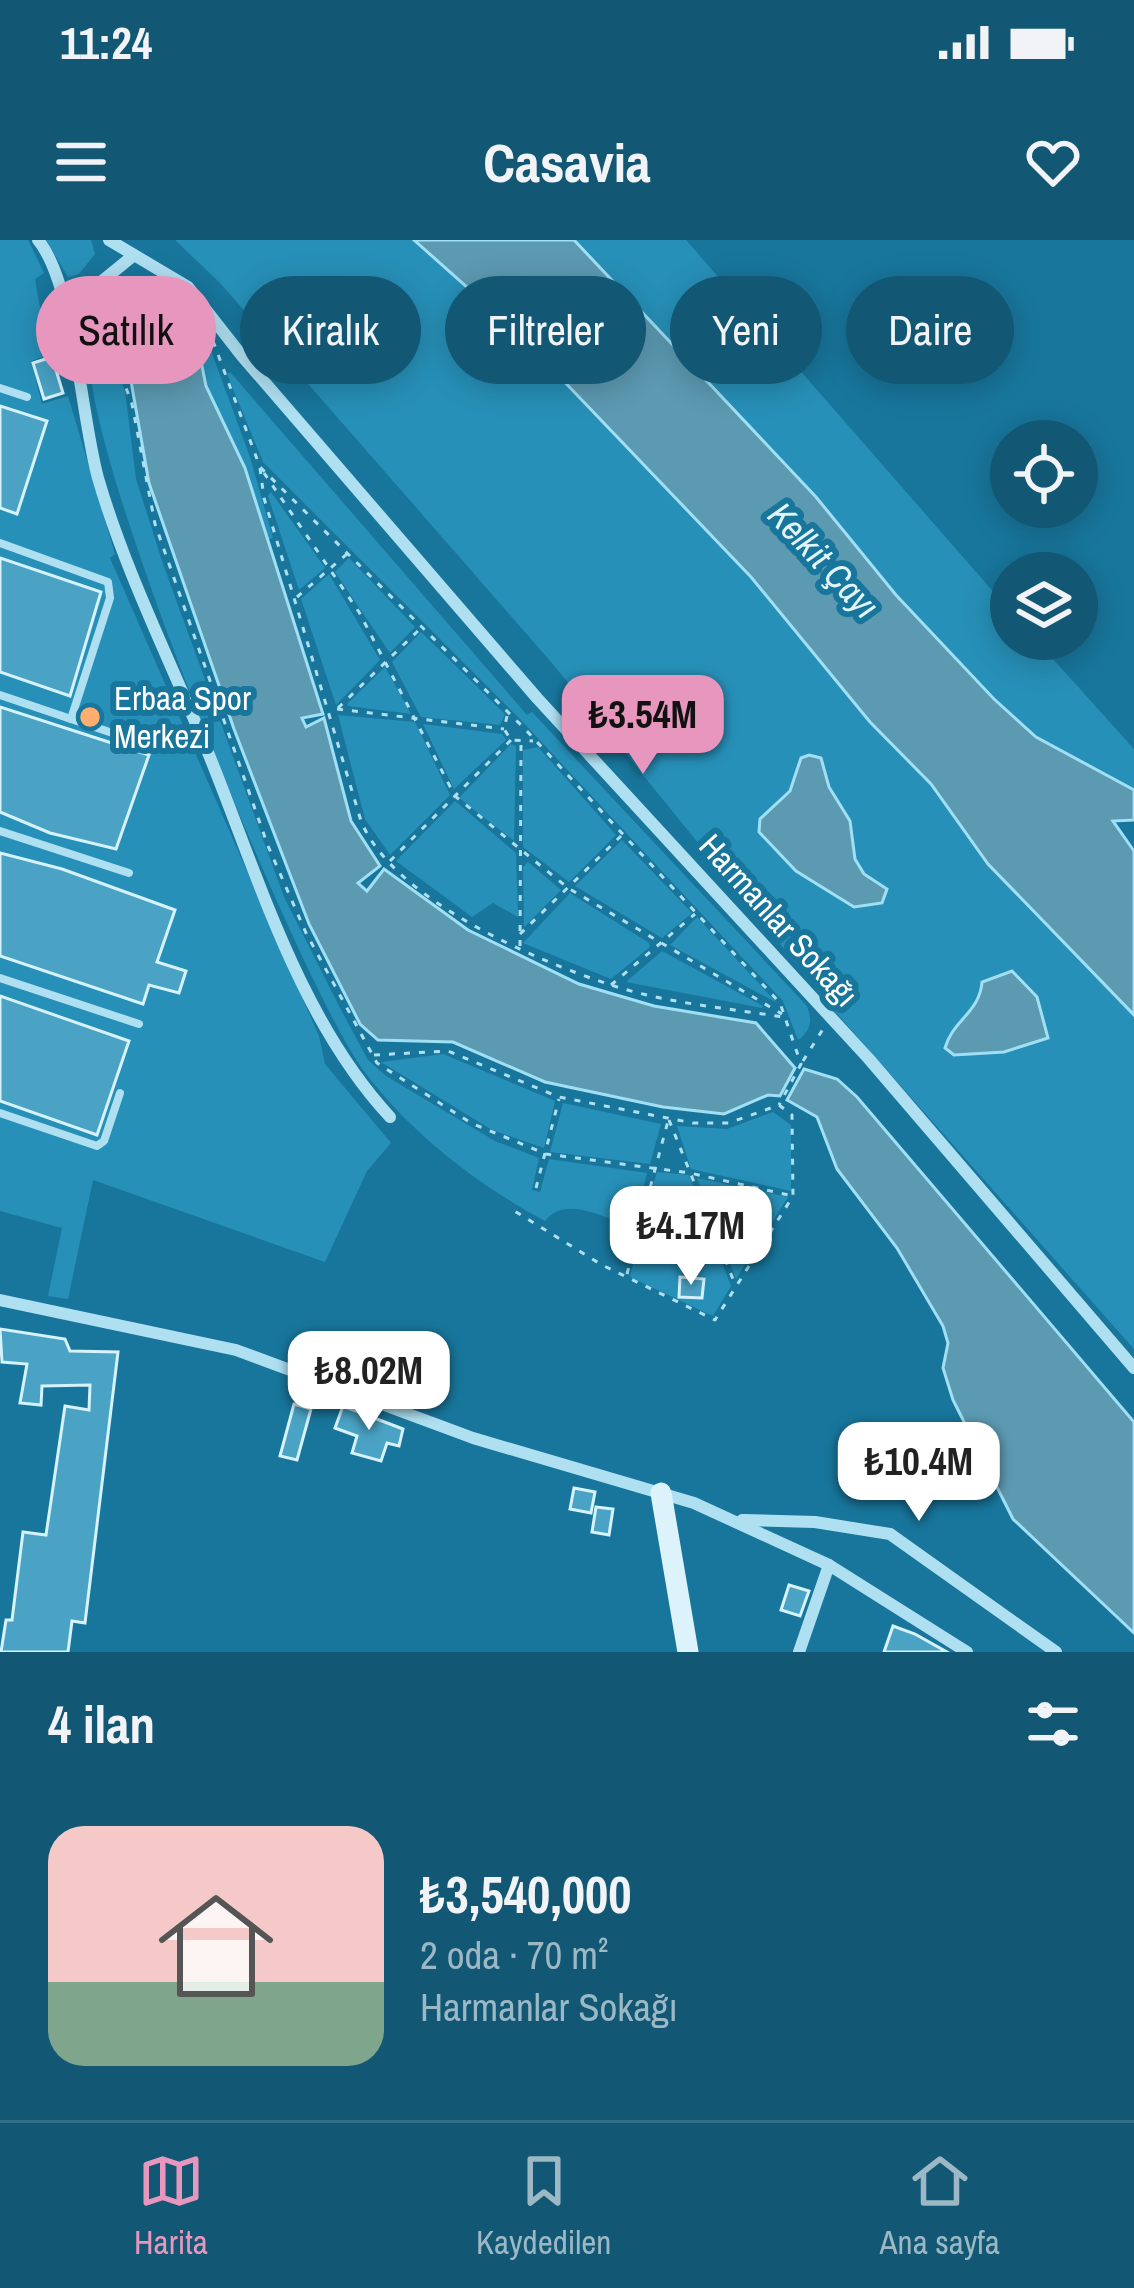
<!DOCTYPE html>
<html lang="tr">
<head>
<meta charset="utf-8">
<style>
	body { margin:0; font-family:"Archivo Narrow",sans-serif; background:#1b5e7a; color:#f1f3f6; height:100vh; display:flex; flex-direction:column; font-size:45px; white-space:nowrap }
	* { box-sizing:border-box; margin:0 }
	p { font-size:39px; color:#9cb8c5 }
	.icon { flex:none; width:66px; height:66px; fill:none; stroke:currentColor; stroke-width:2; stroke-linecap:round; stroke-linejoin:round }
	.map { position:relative; height:1412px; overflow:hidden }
	.details { display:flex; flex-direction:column; background:#125875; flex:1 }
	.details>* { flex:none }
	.banner { position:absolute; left:36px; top:36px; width:1062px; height:108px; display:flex; gap:24px }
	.fabs { position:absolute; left:990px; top:180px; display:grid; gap:24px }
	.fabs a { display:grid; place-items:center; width:108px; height:108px; border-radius:50%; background:#125875; box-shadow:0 6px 30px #0003; font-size:60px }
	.price { position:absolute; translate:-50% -102px; padding:0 27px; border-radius:24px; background:#fff; color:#222; font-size:39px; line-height:78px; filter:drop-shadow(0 3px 6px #0008) }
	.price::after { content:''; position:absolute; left:50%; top:72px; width:36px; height:27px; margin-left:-18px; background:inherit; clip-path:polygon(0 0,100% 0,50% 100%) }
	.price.active { background:#e797bd; color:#111 }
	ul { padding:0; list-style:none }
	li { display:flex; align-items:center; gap:36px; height:300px; padding:0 48px }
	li+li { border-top:3px solid #316e87 }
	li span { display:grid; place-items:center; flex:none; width:336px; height:240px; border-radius:36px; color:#555 }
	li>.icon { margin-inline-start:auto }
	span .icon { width:144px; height:144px; fill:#fffc; stroke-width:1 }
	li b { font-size:51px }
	h2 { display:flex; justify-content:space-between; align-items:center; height:144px; padding:0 48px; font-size:51px }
	.chip { padding:0 42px; border-radius:54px; background:#125875; box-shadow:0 6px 30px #0003; font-size:42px; line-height:108px }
	.chip.active { background:#e797bd; color:#111 }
	.status { display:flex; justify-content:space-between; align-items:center; height:84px; padding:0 60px; background:#125875; direction:ltr }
	.status svg { height:33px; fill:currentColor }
	header { display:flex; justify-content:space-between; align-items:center; height:156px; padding:0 48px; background:#125875; font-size:54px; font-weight:700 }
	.dock { display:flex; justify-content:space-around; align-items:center; height:168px; border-top:3px solid #316e87; background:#125875; font-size:33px; color:#9cb8c5 }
	.dock a { display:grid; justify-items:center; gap:6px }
	.dock .active { color:#e797bd }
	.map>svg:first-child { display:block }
</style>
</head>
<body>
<div class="status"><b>11:24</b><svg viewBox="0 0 49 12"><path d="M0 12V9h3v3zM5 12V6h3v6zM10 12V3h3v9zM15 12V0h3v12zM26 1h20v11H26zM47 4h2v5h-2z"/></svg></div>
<header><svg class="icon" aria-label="menu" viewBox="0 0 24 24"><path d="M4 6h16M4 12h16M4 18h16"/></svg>Casavia<svg class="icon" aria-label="heart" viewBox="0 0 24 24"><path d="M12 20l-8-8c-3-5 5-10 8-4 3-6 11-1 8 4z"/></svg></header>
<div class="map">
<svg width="1134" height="1412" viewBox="0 0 1134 1412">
	<rect width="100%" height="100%" fill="#18769c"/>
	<g fill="#2790b8">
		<polygon points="0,0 28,0 44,33 35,39 47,108 40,111 42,117 31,121 42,164 68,156 115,314 110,318 319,796 325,824 391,903 367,931 325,1022 93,940 68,1059 48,1056 62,988 0,971"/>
		<polygon points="46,0 91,0 95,14 79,34 68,37"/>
		<polygon points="175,0 414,0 514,89 751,337 870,482 931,544 988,624 1134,775 1134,1109 838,775 552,423 220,43"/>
		<polygon points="574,0 686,0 1011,372 1011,399 1035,399 1134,509 1134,550 1036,497 994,459 896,355 816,257"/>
		<path d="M202,86L250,217L273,298L267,300C260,276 254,251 245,228C228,183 187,136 202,86Z"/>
		<path d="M104,94L125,151L136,239L163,324L284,657L340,768L368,820L386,836L495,901L539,918L532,950L540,952L549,919L647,933L633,989C607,978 565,954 545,981C478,945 410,893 364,831C303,751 69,187 91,104Z"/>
		<path d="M230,132L527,475L532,472L806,765C813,778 811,792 798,800L783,761L520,479L263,222L227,134Z"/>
		<polygon points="271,252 325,328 299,350 268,256"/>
		<polygon points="349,318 415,387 390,413 335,332"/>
		<polygon points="329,334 380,420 336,465 301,359"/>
		<polygon points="421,392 505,474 500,485 421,477 392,422"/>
		<polygon points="385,427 411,474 348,466 347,464"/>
		<polygon points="338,475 415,482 450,555 390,615 365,579"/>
		<polygon points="423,484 502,494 506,500 454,549"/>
		<polygon points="511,504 516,506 514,601 459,558"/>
		<polygon points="538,507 616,595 569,642 523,607 523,510"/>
		<polygon points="455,561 516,613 518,677 493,663 472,677 396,621"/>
		<polygon points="622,600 692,673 662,698 575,646"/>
		<polygon points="528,622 561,650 524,687 523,627"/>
		<polygon points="570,653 649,703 650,707 611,739 523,703"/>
		<polygon points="697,677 777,763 670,705"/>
		<polygon points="662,711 763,766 762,768 626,742"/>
		<polygon points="443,814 555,861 544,908 492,890 381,822"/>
		<polygon points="563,863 661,884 650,924 550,912"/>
		<polygon points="773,872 791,885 791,951 691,929 677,886 727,889"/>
		<polygon points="657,932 689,935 707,984 642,982"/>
		<polygon points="697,938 788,957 736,1039"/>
		<polygon points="642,987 709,989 731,1046 713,1076 630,1037"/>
	</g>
	<g fill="#5c9ab2" stroke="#a1dff4" stroke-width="3">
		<polygon points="414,0 574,0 816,257 896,355 994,459 1036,497 1134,550 1134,580 1113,581 1134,611 1134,775 988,624 931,544 870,482 751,337 514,89"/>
		<polygon points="196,76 202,86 199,111 206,146 245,228 323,474 302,478 306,487 324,478 351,581 380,626 358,643 367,651 384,629 468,690 579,744 654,766 756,783 795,828 780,856 768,855 724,874 663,867 545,842 453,802 378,800 360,784 309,684 234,489 149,243 129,130 152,103"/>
		<polygon points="809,515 821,518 829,547 850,581 855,619 864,634 887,649 882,663 854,667 796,631 759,592 760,579 790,551 801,518"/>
		<path d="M1012,731L1037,757L1048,798L1004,812L954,815L945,808C952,781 980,772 982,742Z"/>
		<polygon points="804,829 837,839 857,857 1134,1182 1134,1393 1013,1279 953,1160 943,1128 948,1103 943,1086 897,1008 837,929 817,877 787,860"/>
	</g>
	<g fill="#4aa3c5" stroke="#d6f2fc" stroke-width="3">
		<polygon points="52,117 63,153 44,159 33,123"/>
		<polygon points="0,166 47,181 17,274 0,268"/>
		<polygon points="0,318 101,352 70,456 0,432"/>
		<polygon points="0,467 149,515 116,609 50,593 0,572"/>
		<polygon points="0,613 62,629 175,670 157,722 186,731 179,753 149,745 143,764 0,716"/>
		<polygon points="0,756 129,801 97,895 0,861"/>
		<polygon points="680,1037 704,1039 702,1058 679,1057"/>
		<polygon points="0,1089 65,1099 70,1111 118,1112 85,1383 72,1381 68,1412 1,1412 6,1380 12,1380 23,1292 46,1295 65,1166 89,1170 90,1145 42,1146 41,1165 20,1163 27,1124 2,1122"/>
		<polygon points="294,1164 311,1169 297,1220 280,1216"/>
		<polygon points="343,1166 403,1189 399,1206 387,1203 381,1221 352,1213 357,1196 335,1188"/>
		<polygon points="574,1248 595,1252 591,1273 570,1269"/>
		<polygon points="596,1267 613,1269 609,1295 592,1292"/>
		<polygon points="789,1345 809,1351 800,1376 781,1370"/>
		<polygon points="893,1386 915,1394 947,1412 884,1412"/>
	</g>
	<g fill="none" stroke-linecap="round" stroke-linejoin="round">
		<g stroke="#afe0f2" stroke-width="3" stroke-dasharray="6 9" stroke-linecap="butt">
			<polyline points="95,64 132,164 155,284 268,606 306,693 377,823 471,883 546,914 690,933 793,956"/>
			<path d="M108,90C128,65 148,53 182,62"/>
			<polyline points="213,101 260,227 524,488 780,763 801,824 779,865"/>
			<polyline points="124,129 145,104 189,74"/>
			<path d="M260,228L264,258L361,581C393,659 534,720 611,745C665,763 726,768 783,777"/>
			<polyline points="264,233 359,372 455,556 568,648 782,774"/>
			<polyline points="297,357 348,313"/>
			<polyline points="338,468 421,388"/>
			<polyline points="337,469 504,489"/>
			<polyline points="507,476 504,489 511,500 533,501"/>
			<polyline points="390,621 511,500"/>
			<polyline points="520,694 621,596"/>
			<polyline points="520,706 521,504"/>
			<polyline points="611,745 695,674"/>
			<polyline points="374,815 448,811 559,857 693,883 729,883 779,865 792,875 793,956 715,1080 602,1025 508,967"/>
			<polyline points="803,821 823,789"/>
			<polyline points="669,880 735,1044"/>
			<polyline points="536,948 559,859"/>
			<polyline points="627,1034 668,881"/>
		</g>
		<g stroke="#afe0f2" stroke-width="8">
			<polyline points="0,148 27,157"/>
			<polyline points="0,303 108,342 110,358 71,479"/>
			<polyline points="0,455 148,505"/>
			<polyline points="0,591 129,633"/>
			<polyline points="0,738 139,784"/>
			<polyline points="0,873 97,906 104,901 120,853"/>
		</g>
		<g stroke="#afe0f2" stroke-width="12">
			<path d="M38,0C74,43 81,177 98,238C125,331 170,420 207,510C257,632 298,778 390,877"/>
			<polyline points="109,0 188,47 242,116 537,458 869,819 1134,1128"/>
			<polyline points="64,72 134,15"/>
			<polyline points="0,1060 236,1110 473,1198 694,1263 829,1325 967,1412"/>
			<polyline points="742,1280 815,1282 890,1294 1056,1412"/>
			<polyline points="799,1412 829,1325"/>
		</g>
		<polyline stroke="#ddf3fc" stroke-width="21" points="661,1253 688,1412"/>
	</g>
	<circle fill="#ffae70" stroke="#18769c" stroke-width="4.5" cx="90" cy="477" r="12"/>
	<g text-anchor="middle" stroke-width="12" stroke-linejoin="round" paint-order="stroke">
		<g font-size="33" fill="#fff" stroke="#18769c" text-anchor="start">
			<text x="114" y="470">Erbaa Spor<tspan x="114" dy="38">Merkezi</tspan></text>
		</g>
		<g font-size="33" fill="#fff" stroke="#18769c">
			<text transform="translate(779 680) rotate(48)" y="12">Harmanlar Sokağı</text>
		</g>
		<g font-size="36" font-style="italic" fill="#e0f5fc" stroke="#18769c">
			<text transform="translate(824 320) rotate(47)" y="13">Kelkit Çayı</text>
		</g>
	</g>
</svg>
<div class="fabs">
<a><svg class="icon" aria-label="locate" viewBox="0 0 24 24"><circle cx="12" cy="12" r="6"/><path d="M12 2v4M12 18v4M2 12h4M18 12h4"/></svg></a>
<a><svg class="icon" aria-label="layers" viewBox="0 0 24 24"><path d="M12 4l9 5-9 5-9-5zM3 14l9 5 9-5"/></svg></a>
</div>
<b class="price active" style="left:643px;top:537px">₺3.54M</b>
<b class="price" style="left:691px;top:1048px">₺4.17M</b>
<b class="price" style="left:369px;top:1193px">₺8.02M</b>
<b class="price" style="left:919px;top:1284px">₺10.4M</b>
<div class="banner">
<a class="chip active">Satılık</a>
<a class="chip">Kiralık</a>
<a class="chip">Filtreler</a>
<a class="chip">Yeni</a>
<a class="chip">Daire</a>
</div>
</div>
<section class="details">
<h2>4 ilan<svg class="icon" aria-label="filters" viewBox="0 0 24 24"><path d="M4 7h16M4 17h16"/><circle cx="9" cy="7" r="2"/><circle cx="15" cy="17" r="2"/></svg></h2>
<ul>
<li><span style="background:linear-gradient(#f6c9c9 65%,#7fa58c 0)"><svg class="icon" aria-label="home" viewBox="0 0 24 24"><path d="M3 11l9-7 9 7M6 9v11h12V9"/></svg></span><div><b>₺3,540,000</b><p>2 oda · 70 m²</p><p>Harmanlar Sokağı</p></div></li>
</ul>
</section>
<nav class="dock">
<a class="active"><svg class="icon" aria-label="map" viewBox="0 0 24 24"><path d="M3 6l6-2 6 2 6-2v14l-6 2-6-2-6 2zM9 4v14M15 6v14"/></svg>Harita</a>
<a><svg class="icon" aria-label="saved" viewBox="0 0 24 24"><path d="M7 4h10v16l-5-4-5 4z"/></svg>Kaydedilen</a>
<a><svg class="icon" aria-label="home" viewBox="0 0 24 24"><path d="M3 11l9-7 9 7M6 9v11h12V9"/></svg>Ana sayfa</a>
</nav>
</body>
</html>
